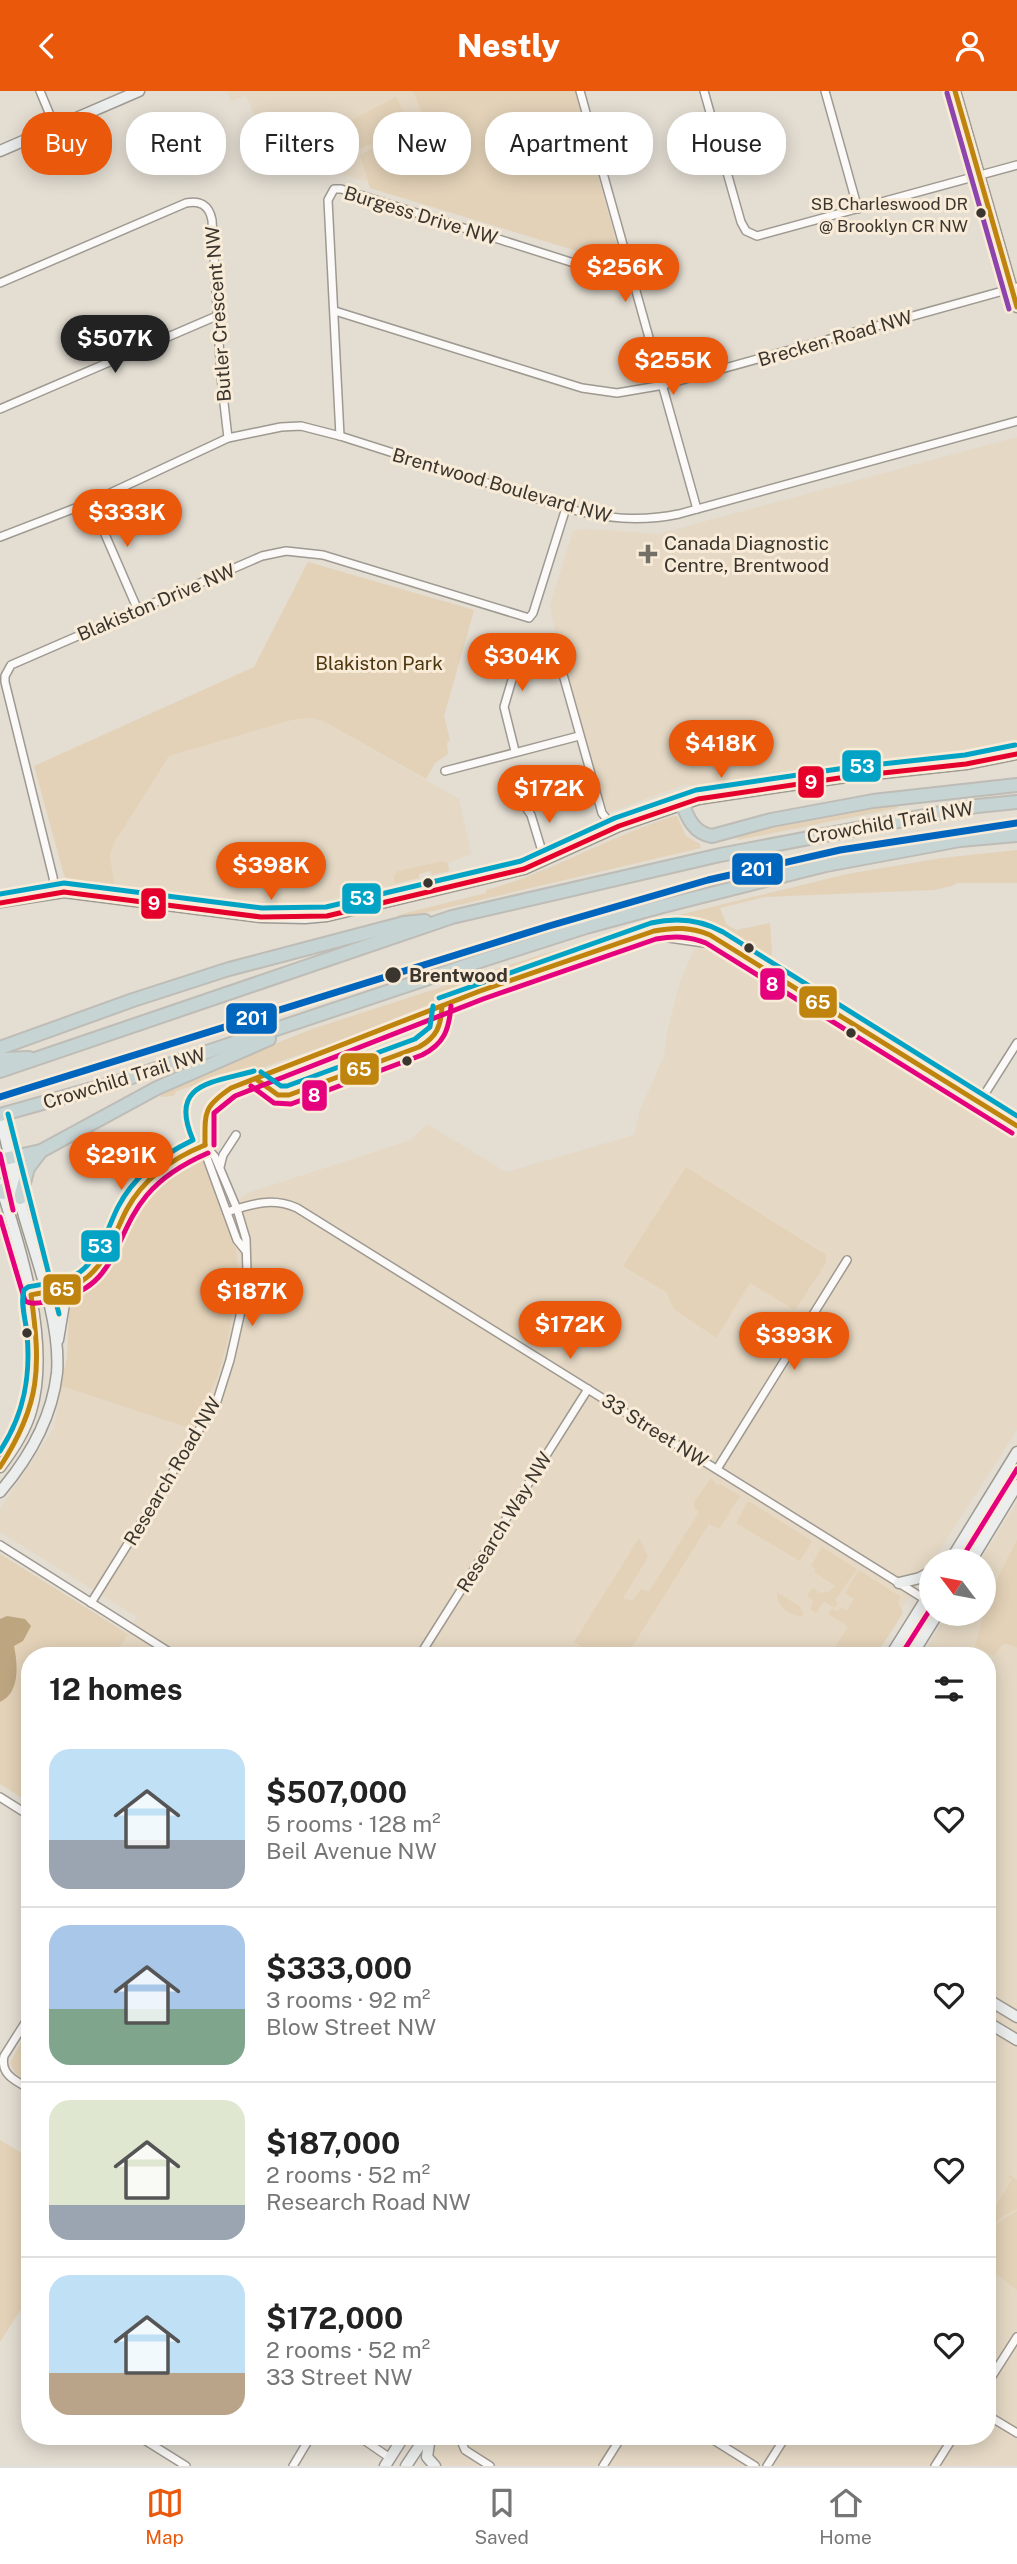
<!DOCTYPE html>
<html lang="en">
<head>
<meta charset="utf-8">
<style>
	body { margin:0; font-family:"Public Sans",sans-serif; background:#f6f6f6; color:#222; height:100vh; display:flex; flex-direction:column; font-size:26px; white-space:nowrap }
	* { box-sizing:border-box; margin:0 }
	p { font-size:23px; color:#767676 }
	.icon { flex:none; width:38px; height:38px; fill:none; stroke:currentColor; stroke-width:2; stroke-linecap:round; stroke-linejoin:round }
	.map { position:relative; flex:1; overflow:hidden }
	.side { position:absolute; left:21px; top:1556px; width:975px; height:798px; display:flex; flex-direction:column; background:#fff; border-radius:28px; box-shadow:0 4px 18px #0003 }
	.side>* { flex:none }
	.banner { position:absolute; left:21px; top:21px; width:976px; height:63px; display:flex; gap:14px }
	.needle { width:46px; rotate:302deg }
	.controls { position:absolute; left:919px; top:1458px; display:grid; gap:14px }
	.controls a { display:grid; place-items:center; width:77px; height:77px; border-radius:50%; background:#fff; box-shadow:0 4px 18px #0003; font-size:35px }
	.price { position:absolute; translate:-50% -60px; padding:0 16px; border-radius:24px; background:#ea580c; color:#fff; font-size:23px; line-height:46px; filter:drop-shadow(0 2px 4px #0008) }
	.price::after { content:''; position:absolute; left:50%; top:42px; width:21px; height:16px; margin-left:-10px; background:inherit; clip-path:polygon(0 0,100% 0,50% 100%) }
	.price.active { background:#222; color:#fff }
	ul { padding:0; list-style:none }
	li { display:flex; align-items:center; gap:21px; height:175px; padding:0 28px }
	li+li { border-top:2px solid #e0e0e0 }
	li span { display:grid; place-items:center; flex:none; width:196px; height:140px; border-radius:21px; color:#555 }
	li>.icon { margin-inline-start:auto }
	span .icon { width:84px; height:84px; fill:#fffc; stroke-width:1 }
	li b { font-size:30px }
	h2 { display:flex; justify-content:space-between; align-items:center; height:84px; padding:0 28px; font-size:30px }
	.tag { padding:0 24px; border-radius:28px; background:#fff; box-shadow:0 4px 18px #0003; font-size:24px; line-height:63px }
	.tag.active { background:#ea580c; color:#fff }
	header { display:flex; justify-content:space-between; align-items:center; height:91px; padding:0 28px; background:#ea580c; color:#fff; font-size:32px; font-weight:800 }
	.menu { display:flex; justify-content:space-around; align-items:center; height:98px; border-top:2px solid #e0e0e0; background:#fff; font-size:19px; color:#767676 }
	.menu a { display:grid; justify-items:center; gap:4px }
	.menu .active { color:#ea580c }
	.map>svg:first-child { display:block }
</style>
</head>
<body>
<header><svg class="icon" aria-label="back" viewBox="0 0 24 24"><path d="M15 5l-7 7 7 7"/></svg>Nestly<svg class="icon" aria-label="person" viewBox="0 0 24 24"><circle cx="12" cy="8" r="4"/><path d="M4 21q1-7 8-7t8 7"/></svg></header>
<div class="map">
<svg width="1017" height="2375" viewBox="0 0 1017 2375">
	<rect width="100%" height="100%" fill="#e3ddd2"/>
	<g fill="#e5d9c5">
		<polygon points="227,0 413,0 426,32 360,64 368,91 269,61 246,4 231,10"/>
		<polygon points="1017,346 1017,654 819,676 691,695 687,693 604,723 554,535 550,515 573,440 589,438 658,443"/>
		<polygon points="309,627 323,630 459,708 471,763 393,794 298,816 271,817 115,796 110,766 113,754 169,665 292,629"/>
		<polygon points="695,857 723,862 1017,1045 1017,1339 872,1564 114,1564 137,1526 0,1441 0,1418 54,1337 61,1295 192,1338 217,1287 227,1252 239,1182 236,1158 225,1126 245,1103 411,1049 427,1033 506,1081 634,1044 640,1019 664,965 667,941 681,888"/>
		<polygon points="1017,1411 1017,2375 422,2375 439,2345 987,2345 987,1564 922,1564 948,1523 984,1522 984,1470 980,1470"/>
	</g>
	<g fill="#e3d2b8">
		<polygon points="413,0 575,0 617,154 611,166 603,168 370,97 360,64 426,31"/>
		<polygon points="396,6 410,34 356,60 346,32"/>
		<polygon points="308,471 474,519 444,625 450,649 447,652 448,663 435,672 426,688 323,630 309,627 292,629 169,665 113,754 110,766 115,796 68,789 64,784 34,675 254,576"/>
		<polygon points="898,711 898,717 738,749 737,745 785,732"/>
		<path d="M674,725H677L686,745L700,753L701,757L399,828L398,824L486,802V799C553,781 609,745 674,725Z"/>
		<path d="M1017,759V792H956L955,794L934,799L764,806L720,817L726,833L736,839L770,832L772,863L769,869C736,849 705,829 665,832L478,894L336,951L250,981L215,993L207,990L177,1000L173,1005L161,1006L160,1003L220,975L312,938L537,865L654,830L847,783L942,767Z"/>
		<polygon points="443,770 448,772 449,780 432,784 430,780 419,783 419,787 394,793 394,784 398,780"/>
		<polygon points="199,1068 204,1071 236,1158 239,1182 227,1252 217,1287 192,1338 61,1295 67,1266 69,1220 76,1207 113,1172 139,1119 151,1102 168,1084"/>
		<polygon points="686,1076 826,1164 826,1172 795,1219 750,1192 716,1247 674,1218 666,1201 623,1175"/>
		<polygon points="711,1387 718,1394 720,1393 740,1405 719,1438 709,1433 627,1564 595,1564 574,1551 639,1447 648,1466 623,1507 633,1510 641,1498 649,1501 699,1421 694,1417 694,1411"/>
		<polygon points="750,1411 812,1450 800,1470 736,1432 747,1412"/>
		<polygon points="1017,1449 1017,1557 1007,1553 1002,1554 994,1565 975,1554 990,1502"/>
		<polygon points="822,1456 857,1478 835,1509 838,1512 835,1517 824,1510 816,1522 810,1518 813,1509 807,1505 813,1497 820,1502 828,1501 836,1495 814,1481 816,1478 811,1475"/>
		<polygon points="0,1463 128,1543 114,1564 30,1564 30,1698 24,1708 0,1693"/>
		<polygon points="859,1479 901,1506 898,1511 903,1522 876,1564 830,1564 848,1536 828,1523 832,1518 838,1521 841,1516 847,1520 854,1508 845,1502"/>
		<path d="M777,1501L802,1517L801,1519L804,1521L802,1525C789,1525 776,1514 777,1501Z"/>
		<polygon points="30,1935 30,1991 15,1982 10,1972"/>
		<polygon points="0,2049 30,2067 30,2204 0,2251"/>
		<polygon points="1010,2084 1017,2089 1017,2118 1000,2127 987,2142 987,2128 1012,2089 1008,2086"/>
		<path d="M1017,2120V2199L987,2176C987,2143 986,2137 1017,2120Z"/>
	</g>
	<path fill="#bda580" d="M7,1525L25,1528L31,1535L23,1550L14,1555C18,1574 20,1602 0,1611V1528Z"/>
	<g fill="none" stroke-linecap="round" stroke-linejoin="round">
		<g stroke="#9e9991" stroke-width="10">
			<g id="street">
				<polyline points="40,0 55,36"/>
				<polyline points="580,0 697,418"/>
				<polyline points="704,0 741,131 746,140 757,145 1017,74"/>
				<polyline points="825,0 858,118"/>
				<path d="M0,192L186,112C200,109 209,114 212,129L221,286L228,347"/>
				<polyline points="335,220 582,297 617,302 664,294 1017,196"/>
				<polyline points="0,318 219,224"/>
				<polyline points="340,345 328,109 334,98 341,98 577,173 598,176 627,170"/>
				<polyline points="91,411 137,517"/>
				<path d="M0,446L91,411L228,347L281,336L301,335L340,345L566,417C605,428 640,431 679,423L1017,330"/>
				<polyline points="515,660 504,616 514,582 519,577 554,569 560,573 602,722 609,731 619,735"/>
				<polyline points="445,680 579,645"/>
				<polyline points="523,712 531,724 545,770"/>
				<polyline points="55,801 53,786 5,591 5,585 11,574 262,465 286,460 323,464 529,527 533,522 566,417"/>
				<path d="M672,837C693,836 710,840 726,855L1017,1035"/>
				<polyline points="669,847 725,855"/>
				<polyline points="979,1012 1017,952"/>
				<polyline points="205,1054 207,1067 237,1149 245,1159"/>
				<polyline points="220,1076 223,1064 236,1044"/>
				<path d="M227,1121C252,1113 272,1106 297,1117L931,1512"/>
				<path d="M31,1204C44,1201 61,1200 73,1195C109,1180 114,1136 133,1108C150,1083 178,1064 205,1054"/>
				<polyline points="717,1378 847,1169"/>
				<polyline points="0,1454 174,1564"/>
				<polyline points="91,1512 217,1310 230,1269 244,1207 247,1181 246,1148 237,1118 215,1066 205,1054"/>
				<polyline points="420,1564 588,1298"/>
				<polyline points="0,1706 30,1725"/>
				<path d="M30,1924L4,1965C0,1984 16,1990 30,1998"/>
				<polyline points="987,2293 1017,2246"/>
				<polyline points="987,2324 1017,2342"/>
				<polyline points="138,2345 186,2375"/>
				<polyline points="358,2345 390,2367"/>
				<polyline points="459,2345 465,2359 490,2375"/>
				<polyline points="707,2345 755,2375"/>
				<polyline points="293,2375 311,2345"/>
				<polyline points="603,2375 622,2345"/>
				<polyline points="767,2375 786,2345"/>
				<polyline points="935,2375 954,2345"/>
			</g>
		</g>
		<g stroke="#9e9991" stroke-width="13">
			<g id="secondary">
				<polyline points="955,0 1017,216"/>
				<polyline points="0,60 139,0"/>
				<polyline points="0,811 64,801 261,826 305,827 327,825 524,778 619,735 698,708 846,686 966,673 1017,663"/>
				<path d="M0,1025C8,1058 15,1092 24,1125C37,1170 61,1234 57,1282C52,1327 29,1367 0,1401"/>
				<path d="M0,1093C21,1158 51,1252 31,1320C25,1341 13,1359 0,1376"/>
				<polyline points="58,1249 64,1213 73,1195"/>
				<polyline points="950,1470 1017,1361"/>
				<polyline points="971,1470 1017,1394"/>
				<polyline points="899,1492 920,1487 931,1481"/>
				<polyline points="891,1564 931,1500"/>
				<polyline points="912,1564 938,1522"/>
				<polyline points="987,1908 1017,1926"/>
				<polyline points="987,1931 1017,1949"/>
				<polyline points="430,2345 427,2366 435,2375"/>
				<polyline points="385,2375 404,2345"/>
				<polyline points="406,2375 426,2345"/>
			</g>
		</g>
		<g stroke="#bebcb6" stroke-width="16">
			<g id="highway">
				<path d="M682,712C688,728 694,742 712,745L771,729L873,710L1017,694"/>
				<polyline points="0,957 133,909 229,878 404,832 425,830"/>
				<polyline points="0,968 29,967"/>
				<polyline points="0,980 452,826 720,764 977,715 1017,711"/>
				<polyline points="0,1024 117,991 486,868 586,836 663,815 826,774 960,749 1017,744"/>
				<polyline points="0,1069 41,1060 157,997 269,948"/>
				<polyline points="0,1099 3,1102"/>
				<polyline points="20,1107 28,1077 41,1060"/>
			</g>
		</g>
		<use href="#street" stroke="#fbfaf8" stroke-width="7"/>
		<use href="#secondary" stroke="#ebeeed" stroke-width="10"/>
		<use href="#highway" stroke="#c6d4d3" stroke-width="12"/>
		<g stroke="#f8ebd7" stroke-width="10">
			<g id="bus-1">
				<polyline points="955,0 1017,216"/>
				<path d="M256,988L278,1004H289L419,956C437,946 441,935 442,915"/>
				<path d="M205,1054C205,1021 203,1016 231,997L480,900L654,840C674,836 691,836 710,844L1017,1035"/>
				<path d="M0,1376C41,1313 41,1276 31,1204C49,1200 67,1200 82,1190C107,1174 114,1142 127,1118C144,1087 173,1067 205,1054"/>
			</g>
		</g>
		<g stroke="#f8ebd7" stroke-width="10">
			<g id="bus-2">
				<path d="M251,995L274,1012L291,1013L422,964C444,953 449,939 451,915"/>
				<path d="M214,1054V1022L235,1005L483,908L656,848C674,845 689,845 706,852L1012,1042"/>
				<polyline points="0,1063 13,1119"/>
				<path d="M0,1126L25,1210C34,1215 46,1210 56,1208C118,1197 113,1144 147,1104C163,1085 185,1072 208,1062"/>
				<polyline points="960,1470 1017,1378"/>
				<polyline points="901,1564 931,1517"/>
			</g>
		</g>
		<g stroke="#f8ebd7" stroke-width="10">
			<g id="bus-3">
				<polyline points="0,803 64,792 262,817 326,816 521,770 615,727 696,699 845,677 965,664 1015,654"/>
				<path d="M439,907L651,832C677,826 700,828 723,841L1017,1025"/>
				<polyline points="261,981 281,995 287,995 415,948 430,936 433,915"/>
				<polyline points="8,1023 59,1223"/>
				<path d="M0,1360C24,1324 31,1286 27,1243C26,1230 20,1212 24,1199L28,1196C46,1192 65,1192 80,1181C100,1166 107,1138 118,1116C134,1085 162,1064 193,1049C168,992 212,992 254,980"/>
			</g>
		</g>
		<g stroke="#f8ebd7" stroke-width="10">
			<polyline id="bus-4" points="0,812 64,801 261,826 327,825 524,778 619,735 698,708 846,686 966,673 1017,663"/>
		</g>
		<g stroke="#f8ebd7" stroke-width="10">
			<polyline id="bus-5" points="947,2 1009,218"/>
		</g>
		<use href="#bus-1" stroke="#be840e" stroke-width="5"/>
		<use href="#bus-2" stroke="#e5007d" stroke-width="5"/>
		<use href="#bus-3" stroke="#03a3c6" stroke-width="5"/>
		<use href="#bus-4" stroke="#e4002b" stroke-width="5"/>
		<use href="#bus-5" stroke="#8e44ad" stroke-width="5"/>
		<g stroke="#f8ebd7" stroke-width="12">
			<polyline id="rail-1" points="0,1006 549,835 708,789 840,759 1017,732"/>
		</g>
		<use href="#rail-1" stroke="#0065bd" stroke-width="7"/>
	</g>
	<g fill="#3a352e" stroke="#f8ebd7" stroke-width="2.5">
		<circle cx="981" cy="122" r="6"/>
		<circle cx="428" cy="792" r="6"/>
		<circle cx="749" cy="857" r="6"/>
		<circle cx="393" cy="884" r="9"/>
		<circle cx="851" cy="942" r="6"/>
		<circle cx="407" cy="970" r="6"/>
		<circle cx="27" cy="1242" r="6"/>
	</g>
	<path fill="#757067" stroke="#f8ebd7" stroke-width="2.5" d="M644.5 452.5h7v7h7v7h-7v7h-7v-7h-7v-7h7z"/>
	<g text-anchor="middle" stroke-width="6" stroke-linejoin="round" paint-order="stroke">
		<g font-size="17" fill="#3a352e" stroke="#f8ebd7" text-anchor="end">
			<text x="968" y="119">SB Charleswood DR<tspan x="968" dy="22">@ Brooklyn CR NW</tspan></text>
		</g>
		<g font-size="19" fill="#3a352e" stroke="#f8ebd7">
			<text transform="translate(421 124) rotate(17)" y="7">Burgess Drive NW</text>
			<text transform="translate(218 223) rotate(-94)" y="7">Butler Crescent NW</text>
			<text transform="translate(835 247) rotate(-16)" y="7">Brecken Road NW</text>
			<text transform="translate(502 394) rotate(16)" y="7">Brentwood Boulevard NW</text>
			<text transform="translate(156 511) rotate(-23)" y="7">Blakiston Drive NW</text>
			<text transform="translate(890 731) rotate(-10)" y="7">Crowchild Trail NW</text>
			<text transform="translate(124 987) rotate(-17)" y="7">Crowchild Trail NW</text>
			<text transform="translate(655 1339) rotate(32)" y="7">33 Street NW</text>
			<text transform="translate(172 1380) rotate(-59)" y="7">Research Road NW</text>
			<text transform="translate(504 1431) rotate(-58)" y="7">Research Way NW</text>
		</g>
		<g font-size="19" fill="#3a352e" stroke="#f8ebd7" text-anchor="start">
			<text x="664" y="459">Canada Diagnostic<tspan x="664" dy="22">Centre, Brentwood</tspan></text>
		</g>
		<g font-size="19" fill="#4d360e" stroke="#f8ebd7">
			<text x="379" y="579">Blakiston Park</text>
		</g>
		<g font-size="19" font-weight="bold" fill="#3a352e" stroke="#f8ebd7" text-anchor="start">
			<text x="409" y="891">Brentwood</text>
		</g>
	</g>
	<g stroke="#f8ebd7" stroke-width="2.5">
		<rect x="841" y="658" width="41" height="34" rx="7" fill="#03a3c6"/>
		<rect x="797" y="674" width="28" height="34" rx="7" fill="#e4002b"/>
		<rect x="731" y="761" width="53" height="34" rx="7" fill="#0065bd"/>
		<rect x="341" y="791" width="41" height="33" rx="7" fill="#03a3c6"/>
		<rect x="140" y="796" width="27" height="33" rx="7" fill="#e4002b"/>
		<rect x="759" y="876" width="27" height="34" rx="7" fill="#e5007d"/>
		<rect x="798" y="894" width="40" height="34" rx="7" fill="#be840e"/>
		<rect x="225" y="911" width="53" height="33" rx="7" fill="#0065bd"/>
		<rect x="339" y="961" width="41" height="34" rx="7" fill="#be840e"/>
		<rect x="301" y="988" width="27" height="33" rx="7" fill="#e5007d"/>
		<rect x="80" y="1138" width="41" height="34" rx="7" fill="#03a3c6"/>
		<rect x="42" y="1182" width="40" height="33" rx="7" fill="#be840e"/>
	</g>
	<g font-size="19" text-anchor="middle" font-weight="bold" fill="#fff">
		<text x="862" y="682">53</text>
		<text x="811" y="698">9</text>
		<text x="757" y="785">201</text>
		<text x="362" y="814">53</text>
		<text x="154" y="819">9</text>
		<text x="772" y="900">8</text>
		<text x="818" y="918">65</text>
		<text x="252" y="934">201</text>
		<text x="359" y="985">65</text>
		<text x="314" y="1011">8</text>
		<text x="100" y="1162">53</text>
		<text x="62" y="1205">65</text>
	</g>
</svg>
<div class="controls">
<a><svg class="needle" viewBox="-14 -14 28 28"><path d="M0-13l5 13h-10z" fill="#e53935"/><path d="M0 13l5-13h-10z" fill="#767676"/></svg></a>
</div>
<b class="price" style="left:625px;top:213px">$256K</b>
<b class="price active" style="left:115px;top:284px">$507K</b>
<b class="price" style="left:673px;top:306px">$255K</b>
<b class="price" style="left:127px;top:458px">$333K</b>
<b class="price" style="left:522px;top:602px">$304K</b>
<b class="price" style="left:721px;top:689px">$418K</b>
<b class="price" style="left:549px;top:734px">$172K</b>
<b class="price" style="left:271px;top:811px">$398K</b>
<b class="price" style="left:121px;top:1101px">$291K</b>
<b class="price" style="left:252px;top:1237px">$187K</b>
<b class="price" style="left:570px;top:1270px">$172K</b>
<b class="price" style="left:794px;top:1281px">$393K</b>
<div class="banner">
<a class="tag active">Buy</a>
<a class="tag">Rent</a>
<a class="tag">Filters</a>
<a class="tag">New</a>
<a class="tag">Apartment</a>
<a class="tag">House</a>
</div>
<section class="side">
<h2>12 homes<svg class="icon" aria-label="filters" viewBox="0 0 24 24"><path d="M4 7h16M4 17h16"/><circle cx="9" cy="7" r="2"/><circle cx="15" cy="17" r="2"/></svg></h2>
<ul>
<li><span style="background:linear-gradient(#bfe0f5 65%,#9aa5b1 0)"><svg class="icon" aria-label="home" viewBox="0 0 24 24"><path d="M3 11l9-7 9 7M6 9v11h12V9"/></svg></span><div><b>$507,000</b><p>5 rooms · 128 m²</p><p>Beil Avenue NW</p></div><svg class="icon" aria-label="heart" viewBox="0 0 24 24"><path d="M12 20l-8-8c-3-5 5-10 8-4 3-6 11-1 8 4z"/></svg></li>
<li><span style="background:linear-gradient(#a9c7e8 60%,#7fa58c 0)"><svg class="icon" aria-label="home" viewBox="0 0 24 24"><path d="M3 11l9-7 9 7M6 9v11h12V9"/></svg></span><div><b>$333,000</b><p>3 rooms · 92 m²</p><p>Blow Street NW</p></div><svg class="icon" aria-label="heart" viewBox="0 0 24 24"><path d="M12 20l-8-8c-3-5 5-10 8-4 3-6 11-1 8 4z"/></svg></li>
<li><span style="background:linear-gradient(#dfe7d0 75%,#9aa5b1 0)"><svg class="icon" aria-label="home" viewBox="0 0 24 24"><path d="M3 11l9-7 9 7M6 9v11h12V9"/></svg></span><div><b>$187,000</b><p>2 rooms · 52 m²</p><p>Research Road NW</p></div><svg class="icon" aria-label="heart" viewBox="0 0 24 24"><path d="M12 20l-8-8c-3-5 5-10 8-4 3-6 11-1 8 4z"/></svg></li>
<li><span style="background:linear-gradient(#bfe0f5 70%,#b9a48a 0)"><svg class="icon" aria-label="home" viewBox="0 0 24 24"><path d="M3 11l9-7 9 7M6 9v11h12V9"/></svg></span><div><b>$172,000</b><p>2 rooms · 52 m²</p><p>33 Street NW</p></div><svg class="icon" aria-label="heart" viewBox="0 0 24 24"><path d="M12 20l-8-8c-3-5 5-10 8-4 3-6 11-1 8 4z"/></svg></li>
</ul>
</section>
</div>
<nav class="menu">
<a class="active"><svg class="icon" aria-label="map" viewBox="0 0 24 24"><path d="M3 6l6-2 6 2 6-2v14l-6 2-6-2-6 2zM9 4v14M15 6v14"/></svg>Map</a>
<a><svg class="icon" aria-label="saved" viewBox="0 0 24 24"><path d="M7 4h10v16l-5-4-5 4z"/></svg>Saved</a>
<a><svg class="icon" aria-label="home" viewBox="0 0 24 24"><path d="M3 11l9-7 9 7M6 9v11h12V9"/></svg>Home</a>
</nav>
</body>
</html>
